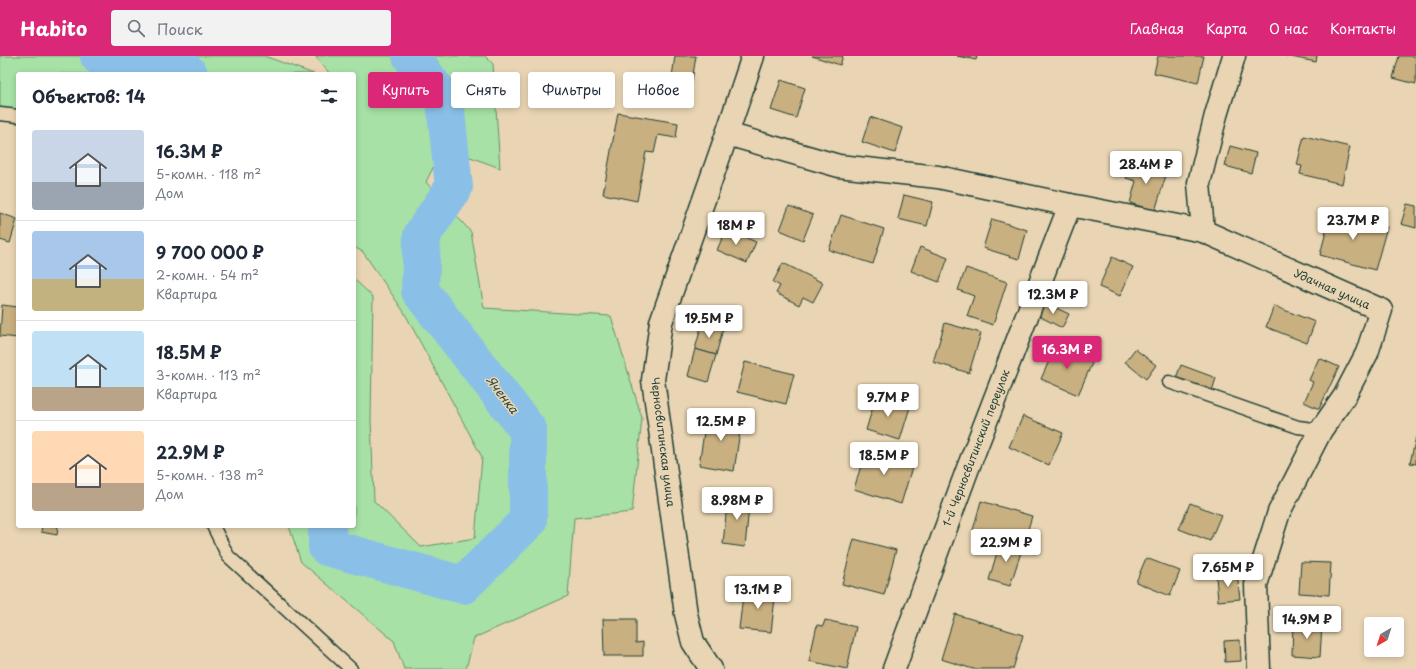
<!DOCTYPE html>
<html lang="ru">
<head>
<meta charset="utf-8">
<style>
	body { margin:0; font-family:"Playpen Sans",sans-serif; background:#f2f2f3; color:#1f2937; height:100vh; display:flex; flex-direction:column; font-size:15px; white-space:nowrap }
	* { box-sizing:border-box; margin:0 }
	p { font-size:13px; color:#747a83 }
	.icon { flex:none; width:22px; height:22px; fill:none; stroke:currentColor; stroke-width:2; stroke-linecap:round; stroke-linejoin:round }
	.map { position:relative; flex:1; overflow:hidden }
	.side { position:absolute; left:16px; top:16px; width:340px; height:456px; display:flex; flex-direction:column; background:#fff; border-radius:4px; box-shadow:0 2px 6px #0003 }
	.side>* { flex:none }
	.guide { position:absolute; left:368px; top:16px; width:380px; height:36px; display:flex; gap:8px }
	.needle { width:26px; rotate:219deg }
	.buttons { position:absolute; left:1364px; top:561px; display:grid; gap:8px }
	.buttons a { display:grid; place-items:center; width:40px; height:40px; border-radius:4px; background:#fff; box-shadow:0 2px 6px #0003; font-size:20px }
	.price { position:absolute; translate:-50% -34px; padding:0 9px; border-radius:4px; background:#fff; color:#222; font-size:13px; line-height:26px; filter:drop-shadow(0 1px 2px #0008) }
	.price::after { content:''; position:absolute; left:50%; top:24px; width:12px; height:9px; margin-left:-6px; background:inherit; clip-path:polygon(0 0,100% 0,50% 100%) }
	.price.on { background:#db2777; color:#fff }
	ul { padding:0; list-style:none }
	li { display:flex; align-items:center; gap:12px; height:100px; padding:0 16px }
	li+li { border-top:1px solid #e0e1e3 }
	li span { display:grid; place-items:center; flex:none; width:112px; height:80px; border-radius:4px; color:#555 }
	li>.icon { margin-inline-start:auto }
	span .icon { width:48px; height:48px; fill:#fffc; stroke-width:1 }
	li b { font-size:17px }
	h2 { display:flex; justify-content:space-between; align-items:center; height:48px; padding:0 16px; font-size:17px }
	.chip { padding:0 14px; border-radius:4px; background:#fff; box-shadow:0 2px 6px #0003; font-size:14px; line-height:36px }
	.chip.on { background:#db2777; color:#fff }
	header { display:flex; align-items:center; gap:24px; box-sizing:border-box; height:56px; padding:0 20px; background:#db2777; color:#fff }
	header strong { font-size:19px }
	nav { display:flex; gap:22px; margin-inline-start:auto; font-size:14px }
	.search { width:280px; height:36px; background:#f2f2f3; display:flex; align-items:center; gap:10px; box-sizing:border-box; padding:0 14px; border-radius:4px; color:#747a83; font-size:15px }
	.map>svg:first-child { display:block }
</style>
</head>
<body>
<header>
<strong>Habito</strong>
<div class="search"><svg class="icon" aria-label="search" viewBox="0 0 24 24"><circle cx="10" cy="10" r="6"/><path d="M15 15l6 6"/></svg>Поиск</div>
<nav><a>Главная</a><a>Карта</a><a>О нас</a><a>Контакты</a></nav>
</header>
<div class="map">
<svg width="1416" height="613" viewBox="0 0 1416 613">
	<rect width="100%" height="100%" fill="#e9d5b3"/>
	<filter id="ink" filterUnits="userSpaceOnUse"><feTurbulence type="fractalNoise" baseFrequency=".025" numOctaves="2"/><feDisplacementMap in="SourceGraphic" scale="8" xChannelSelector="R" yChannelSelector="G"/><feConvolveMatrix kernelMatrix="1 2 1 2 8 2 1 2 1" color-interpolation-filters="sRGB"/></filter>
	<g filter="url(#ink)">
		<g fill="#a7e1a6" stroke="#638f6d">
			<polygon points="0,0 264,0 314,18 18,18 18,65 0,65"/>
			<polygon points="315,0 485,0 493,8 500,112 443,91 426,126 471,176 484,252 611,260 642,362 632,456 574,462 568,540 474,582 466,613 404,613 394,585 301,506 289,470 354,470 354,223 373,241 371,363 374,445 421,491 475,482 482,401 404,256 363,196 354,191 354,18 330,18"/>
		</g>
		<g fill="none" stroke-linecap="round" stroke-linejoin="round">
			<g stroke="#8ac0e7" stroke-width="38">
				<polyline points="99,0 177,8 189,18"/>
				<polyline points="327,470 327,491 463,529 528,465 528,374 420,235 422,179 454,131 445,46 411,0"/>
			</g>
		</g>
		<g fill="#c9b080" stroke="#1f3d34">
			<polygon points="675,0 696,0 692,25 672,21"/>
			<polygon points="812,0 843,0 840,9"/>
			<polygon points="957,0 977,0 976,4"/>
			<polygon points="1158,0 1204,0 1198,27 1154,17"/>
			<polygon points="1286,0 1317,0 1316,6"/>
			<polygon points="1399,0 1416,0 1416,28 1393,22"/>
			<polygon points="781,24 805,32 796,62 771,54"/>
			<polygon points="618,57 678,67 676,82 658,79 654,97 646,96 637,145 603,138"/>
			<polygon points="870,61 903,72 895,97 862,86"/>
			<polygon points="1304,80 1350,91 1342,128 1300,118 1302,110 1297,109"/>
			<polygon points="1230,90 1256,97 1251,117 1225,110"/>
			<polygon points="1131,105 1167,116 1155,155 1130,147 1136,125 1126,122"/>
			<polygon points="904,139 933,146 927,170 898,163"/>
			<polygon points="1407,148 1416,150 1416,172 1401,168"/>
			<polygon points="789,150 813,159 803,184 780,174"/>
			<polygon points="1331,156 1387,171 1375,214 1320,199"/>
			<polygon points="0,157 17,163 10,187 0,184"/>
			<polygon points="841,159 884,173 873,208 829,194"/>
			<polygon points="992,163 1027,174 1019,203 983,192"/>
			<polygon points="726,173 756,186 747,207 717,194"/>
			<polygon points="920,191 948,202 939,226 911,215"/>
			<polygon points="1112,201 1133,211 1120,240 1099,231"/>
			<polygon points="783,207 823,227 813,246 803,241 799,249 776,237 780,230 773,226"/>
			<polygon points="966,212 1007,226 993,269 967,260 974,240 958,234"/>
			<polygon points="1043,246 1069,258 1062,272 1037,259"/>
			<polygon points="2,249 18,251 18,282 0,280"/>
			<polygon points="1274,250 1315,266 1307,287 1266,271"/>
			<polygon points="945,267 981,277 969,317 933,306"/>
			<polygon points="702,268 723,273 716,299 695,293"/>
			<polygon points="1056,289 1093,305 1078,339 1041,323"/>
			<polygon points="695,293 716,299 708,326 688,320"/>
			<polygon points="1135,293 1156,309 1146,323 1125,306"/>
			<polygon points="1319,302 1339,311 1319,353 1304,346 1313,326 1309,324"/>
			<polygon points="745,306 794,318 786,348 737,336"/>
			<polygon points="1181,309 1216,322 1212,335 1176,322"/>
			<polygon points="876,341 910,351 900,384 866,374"/>
			<polygon points="707,357 742,362 734,415 699,409"/>
			<polygon points="1023,360 1063,377 1049,409 1009,391"/>
			<polygon points="1416,381 1416,408 1410,407"/>
			<polygon points="866,393 913,408 901,448 854,433"/>
			<polygon points="728,439 750,441 745,491 723,488"/>
			<polygon points="981,445 1032,460 1023,490 973,474"/>
			<polygon points="1190,447 1221,459 1210,485 1179,473"/>
			<polygon points="42,470 58,470 57,479 41,476"/>
			<polygon points="854,483 896,494 884,539 842,528"/>
			<polygon points="1001,483 1023,490 1010,530 989,524"/>
			<polygon points="1146,502 1180,515 1170,540 1136,526"/>
			<polygon points="1301,506 1331,507 1329,539 1299,537"/>
			<polygon points="1237,518 1240,543 1218,545 1216,520"/>
			<polygon points="744,531 776,534 771,576 739,573"/>
			<polygon points="955,558 1023,579 1013,613 973,613 941,603"/>
			<polygon points="603,563 636,563 636,587 643,586 643,600 604,600"/>
			<polygon points="825,564 856,571 847,613 809,605 817,569 823,570"/>
			<polygon points="1293,567 1322,568 1320,601 1292,599"/>
			<polygon points="1240,584 1241,605 1225,606 1224,585"/>
		</g>
		<g fill="none" stroke-linecap="round" stroke-linejoin="round">
			<g stroke="#1f3d34" stroke-width="15">
				<g id="lane">
					<polyline points="0,58 18,60"/>
					<polyline points="1169,326 1298,371 1321,374"/>
					<polyline points="213,470 228,500 351,613"/>
				</g>
			</g>
			<g stroke="#1f3d34" stroke-width="25">
				<g id="street">
					<polyline points="1234,0 1216,59 1199,127 1203,175 1381,254 1367,297 1344,341 1321,374 1279,456 1256,529 1259,613"/>
					<polyline points="727,78 839,110 938,121 1070,149 1203,175"/>
					<polyline points="894,613 968,412 1070,149"/>
				</g>
			</g>
			<g stroke="#1f3d34" stroke-width="25">
				<polyline id="secondary" points="711,613 693,586 686,558 653,324 661,266 727,78 753,0"/>
			</g>
			<use href="#lane" stroke="#e9d5b3" stroke-width="12"/>
			<use href="#street" stroke="#e9d5b3" stroke-width="22"/>
			<use href="#secondary" stroke="#e9d5b3" stroke-width="22"/>
		</g>
	</g>
	<g text-anchor="middle" stroke-width="3" stroke-linejoin="round" paint-order="stroke">
		<g font-size="11" fill="#1f3d34" stroke="#e9d5b3">
			<text transform="translate(1332 233) rotate(24)" y="4">Удачная улица</text>
			<text transform="translate(663 386) rotate(83)" y="4">Черносвитинская улица</text>
			<text transform="translate(976 392) rotate(-69)" y="4">1-й Черносвитинский переулок</text>
		</g>
		<g font-size="12" font-style="italic" fill="#2a4a46" stroke="#e9d5b3">
			<text transform="translate(502 339) rotate(52)" y="4">Яченка</text>
		</g>
	</g>
</svg>
<div class="buttons">
<a><svg class="needle" viewBox="-14 -14 28 28"><path d="M0-13l5 13h-10z" fill="#e53935"/><path d="M0 13l5-13h-10z" fill="#747a83"/></svg></a>
</div>
<b class="price" style="left:1146px;top:129px">28.4M ₽</b>
<b class="price" style="left:1353px;top:185px">23.7M ₽</b>
<b class="price" style="left:736px;top:190px">18M ₽</b>
<b class="price" style="left:1053px;top:259px">12.3M ₽</b>
<b class="price" style="left:709px;top:283px">19.5M ₽</b>
<b class="price on" style="left:1067px;top:314px">16.3M ₽</b>
<b class="price" style="left:888px;top:362px">9.7M ₽</b>
<b class="price" style="left:721px;top:386px">12.5M ₽</b>
<b class="price" style="left:884px;top:420px">18.5M ₽</b>
<b class="price" style="left:737px;top:465px">8.98M ₽</b>
<b class="price" style="left:1006px;top:507px">22.9M ₽</b>
<b class="price" style="left:1228px;top:532px">7.65M ₽</b>
<b class="price" style="left:758px;top:554px">13.1M ₽</b>
<b class="price" style="left:1307px;top:584px">14.9M ₽</b>
<div class="guide">
<a class="chip on">Купить</a>
<a class="chip">Снять</a>
<a class="chip">Фильтры</a>
<a class="chip">Новое</a>
</div>
<section class="side">
<h2>Объектов: 14<svg class="icon" aria-label="filters" viewBox="0 0 24 24"><path d="M4 7h16M4 17h16"/><circle cx="9" cy="7" r="2"/><circle cx="15" cy="17" r="2"/></svg></h2>
<ul>
<li><span style="background:linear-gradient(#c9d6e8 65%,#9aa5b1 0)"><svg class="icon" aria-label="home" viewBox="0 0 24 24"><path d="M3 11l9-7 9 7M6 9v11h12V9"/></svg></span><div><b>16.3M ₽</b><p>5-комн. · 118 m²</p><p>Дом</p></div></li>
<li><span style="background:linear-gradient(#a9c7e8 60%,#c2b280 0)"><svg class="icon" aria-label="home" viewBox="0 0 24 24"><path d="M3 11l9-7 9 7M6 9v11h12V9"/></svg></span><div><b>9 700 000 ₽</b><p>2-комн. · 54 m²</p><p>Квартира</p></div></li>
<li><span style="background:linear-gradient(#bfe0f5 70%,#b9a48a 0)"><svg class="icon" aria-label="home" viewBox="0 0 24 24"><path d="M3 11l9-7 9 7M6 9v11h12V9"/></svg></span><div><b>18.5M ₽</b><p>3-комн. · 113 m²</p><p>Квартира</p></div></li>
<li><span style="background:linear-gradient(#ffd9b3 65%,#b9a48a 0)"><svg class="icon" aria-label="home" viewBox="0 0 24 24"><path d="M3 11l9-7 9 7M6 9v11h12V9"/></svg></span><div><b>22.9M ₽</b><p>5-комн. · 138 m²</p><p>Дом</p></div></li>
</ul>
</section>
</div>
</body>
</html>
